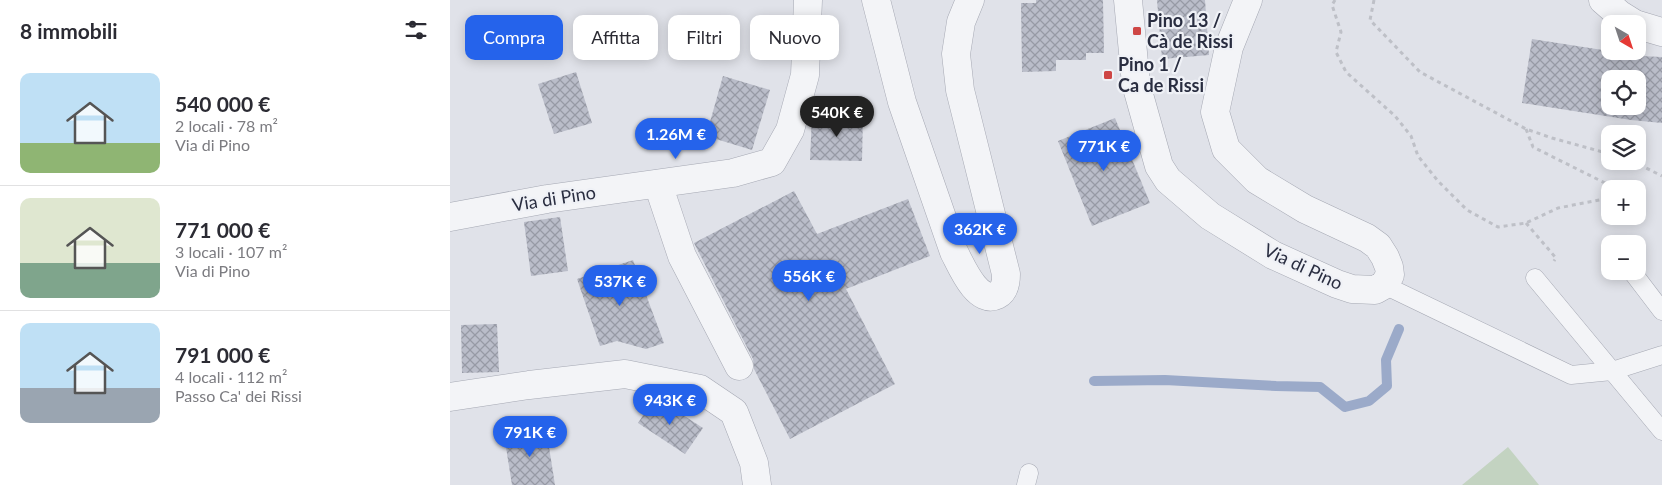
<!DOCTYPE html>
<html lang="it">
<head>
<meta charset="utf-8">
<style>
	body { margin:0; font-family:Lato,sans-serif; background:#f7f7f7; color:#2b2b33; height:100vh; display:flex; flex-direction:column; font-size:19px; white-space:nowrap }
	* { box-sizing:border-box; margin:0 }
	p { font-size:16px; color:#7c7c81 }
	.icon { flex:none; width:28px; height:28px; fill:none; stroke:currentColor; stroke-width:2; stroke-linecap:round; stroke-linejoin:round }
	.map { position:relative; flex:1; overflow:hidden }
	.drawer { display:flex; flex-direction:column; background:#fff; width:450px }
	.drawer>* { flex:none }
	.hud { position:absolute; left:15px; top:15px; width:475px; height:45px; display:flex; gap:10px }
	.needle { width:32px; rotate:141deg }
	.tools { position:absolute; left:1151px; top:15px; display:grid; gap:10px }
	.tools a { display:grid; place-items:center; width:45px; height:45px; border-radius:10px; background:#fff; box-shadow:0 2px 12px #0003; font-size:25px }
	.price { position:absolute; translate:-50% -42px; padding:0 11px; border-radius:18px; background:#2563eb; color:#fff; font-size:16px; line-height:32px; filter:drop-shadow(0 1px 2px #0008) }
	.price::after { content:''; position:absolute; left:50%; top:30px; width:15px; height:11px; margin-left:-8px; background:inherit; clip-path:polygon(0 0,100% 0,50% 100%) }
	.price.current { background:#222; color:#fff }
	ul { padding:0; list-style:none }
	li { display:flex; align-items:center; gap:15px; height:125px; padding:0 20px }
	li+li { border-top:1px solid #e1e1e2 }
	li span { display:grid; place-items:center; flex:none; width:140px; height:100px; border-radius:10px; color:#555 }
	li>.icon { margin-inline-start:auto }
	span .icon { width:60px; height:60px; fill:#fffc; stroke-width:1 }
	li b { font-size:21px }
	h2 { display:flex; justify-content:space-between; align-items:center; height:60px; padding:0 20px; font-size:21px }
	.tag { padding:0 18px; border-radius:10px; background:#fff; box-shadow:0 2px 12px #0003; font-size:18px; line-height:45px }
	.tag.current { background:#2563eb; color:#fff }
	main { display:flex; flex:1; min-height:0 }
	.map>svg:first-child { display:block }
</style>
</head>
<body>
<main>
<section class="drawer">
<h2>8 immobili<svg class="icon" aria-label="filters" viewBox="0 0 24 24"><path d="M4 7h16M4 17h16"/><circle cx="9" cy="7" r="2"/><circle cx="15" cy="17" r="2"/></svg></h2>
<ul>
<li><span style="background:linear-gradient(#bfe0f5 70%,#8fb573 0)"><svg class="icon" aria-label="home" viewBox="0 0 24 24"><path d="M3 11l9-7 9 7M6 9v11h12V9"/></svg></span><div><b>540 000 €</b><p>2 locali · 78 m²</p><p>Via di Pino</p></div></li>
<li><span style="background:linear-gradient(#dfe7d0 65%,#7fa58c 0)"><svg class="icon" aria-label="home" viewBox="0 0 24 24"><path d="M3 11l9-7 9 7M6 9v11h12V9"/></svg></span><div><b>771 000 €</b><p>3 locali · 107 m²</p><p>Via di Pino</p></div></li>
<li><span style="background:linear-gradient(#bfe0f5 65%,#9aa5b1 0)"><svg class="icon" aria-label="home" viewBox="0 0 24 24"><path d="M3 11l9-7 9 7M6 9v11h12V9"/></svg></span><div><b>791 000 €</b><p>4 locali · 112 m²</p><p>Passo Ca' dei Rissi</p></div></li>
</ul>
</section>
<div class="map">
<svg width="1212" height="485" viewBox="0 0 1212 485">
	<defs>
		<pattern id="building-cross-hatch" width="8" height="8" patternUnits="userSpaceOnUse" patternTransform="scale(1.25)"><rect width="8" height="8" fill="#babdc9"/><path d="M0 0l8 8M0 8l8-8" fill="none" stroke="#979aa5"/></pattern>
	</defs>
	<rect width="100%" height="100%" fill="#e0e2e9"/>
	<polygon fill="#c3d3c1" points="1058,447 1089,485 1012,485"/>
	<g fill="none" stroke-linecap="round" stroke-linejoin="round">
		<polyline stroke="#9baac9" stroke-width="10" points="644,381 715,380 826,386 870,387 895,407 919,401 937,386 936,360 949,329"/>
	</g>
	<g fill="url(#building-cross-hatch)" fill-rule="evenodd">
		<polygon points="586,0 653,0 654,53 636,53 636,60 606,60 606,71 572,72 571,3 586,3"/>
		<polygon points="707,0 755,0 759,55 712,59"/>
		<path d="M1082,39L1191,56L1212,57V123L1181,120L1072,103ZM1160,79H1188V106H1160Z"/>
		<polygon points="126,72 142,123 104,134 88,84"/>
		<polygon points="273,76 320,90 302,150 256,136"/>
		<polygon points="362,115 413,116 412,161 360,160"/>
		<polygon points="665,118 700,203 642,226 608,141"/>
		<polygon points="344,191 367,234 458,199 480,256 396,289 445,384 340,439 304,369 303,359 244,243"/>
		<polygon points="110,217 118,271 81,276 74,222"/>
		<polygon points="183,260 214,343 196,349 167,341 150,346 127,279"/>
		<polygon points="47,324 49,372 12,373 11,325"/>
		<polygon points="205,397 253,428 235,454 188,423"/>
		<polygon points="96,428 105,485 62,485 54,435"/>
	</g>
	<g fill="none" stroke-linecap="round" stroke-linejoin="round">
		<g stroke="#a5a8b3" stroke-width="19">
			<g id="service">
				<polyline points="1183,273 1212,311"/>
				<polyline points="1085,278 1212,431"/>
				<polyline points="934,285 1121,375 1162,371 1212,355"/>
				<polyline points="576,485 579,473"/>
			</g>
		</g>
		<g stroke="#a5a8b3" stroke-width="29">
			<g id="minor">
				<path d="M426,0L452,102L504,252C511,265 527,305 547,295C555,291 556,282 556,274L510,90L506,54L511,22L520,0"/>
				<polyline points="1153,0 1169,14 1185,24"/>
				<polyline points="1188,25 1212,32"/>
				<polyline points="208,184 232,256 289,366"/>
				<polyline points="0,217 97,199 283,173 322,162 340,130 355,75 358,0"/>
				<polyline points="0,397 79,385 175,374 250,389 284,412 304,463 307,485"/>
			</g>
		</g>
		<g stroke="#a5a8b3" stroke-width="29">
			<polyline id="tertiary" points="678,0 686,84 709,166 718,180 760,216 823,255 887,284 902,289 925,290 934,285 940,275 939,267 935,257 928,246 917,238 855,209 807,180 776,149 765,112 779,47 798,0"/>
		</g>
		<g stroke="#bec0c7" stroke-width="3" stroke-dasharray="4 4" stroke-linecap="butt">
			<polyline points="885,0 882,5 891,32 886,52 896,72 945,116 961,136 968,156 988,181 1017,210 1048,227 1076,223 1108,208 1160,198"/>
			<polyline points="924,0 920,20 970,72 1076,129 1102,138 1160,154"/>
			<polyline points="1076,129 1083,147 1159,185 1160,189"/>
			<polyline points="1182,161 1212,176"/>
			<polyline points="1076,223 1106,258 1104,261"/>
		</g>
		<use href="#service" stroke="#f3f4f7" stroke-width="18"/>
		<use href="#minor" stroke="#f3f4f7" stroke-width="28"/>
		<use href="#tertiary" stroke="#f3f4f7" stroke-width="28"/>
	</g>
	<g fill="#ce4645" stroke="#eff1f6" stroke-width="2">
		<rect x="682" y="26" width="10" height="10" rx="2.5"/>
		<rect x="653" y="70" width="10" height="10" rx="2.5"/>
	</g>
	<g text-anchor="middle" stroke-width="4.5" stroke-linejoin="round" paint-order="stroke">
		<g font-size="18" font-weight="bold" fill="#292d40" stroke="#eff1f6" text-anchor="start">
			<text x="697" y="27">Pino 13 /<tspan x="697" dy="21">Cà de Rissi</tspan></text>
			<text x="668" y="71">Pino 1 /<tspan x="668" dy="21">Ca de Rissi</tspan></text>
		</g>
		<g font-size="18" fill="#292d40" stroke="#eff1f6">
			<text transform="translate(104 199) rotate(-9)" y="6">Via di Pino</text>
			<text transform="translate(853 267) rotate(25)" y="6">Via di Pino</text>
		</g>
	</g>
</svg>
<div class="tools">
<a><svg class="needle" viewBox="-14 -14 28 28"><path d="M0-13l5 13h-10z" fill="#e53935"/><path d="M0 13l5-13h-10z" fill="#7c7c81"/></svg></a>
<a><svg class="icon" aria-label="locate" viewBox="0 0 24 24"><circle cx="12" cy="12" r="6"/><path d="M12 2v4M12 18v4M2 12h4M18 12h4"/></svg></a>
<a><svg class="icon" aria-label="layers" viewBox="0 0 24 24"><path d="M12 4l9 5-9 5-9-5zM3 14l9 5 9-5"/></svg></a>
<a>+</a>
<a>−</a>
</div>
<b class="price current" style="left:387px;top:138px">540K €</b>
<b class="price" style="left:226px;top:160px">1.26M €</b>
<b class="price" style="left:654px;top:172px">771K €</b>
<b class="price" style="left:530px;top:255px">362K €</b>
<b class="price" style="left:359px;top:302px">556K €</b>
<b class="price" style="left:170px;top:307px">537K €</b>
<b class="price" style="left:220px;top:426px">943K €</b>
<b class="price" style="left:80px;top:458px">791K €</b>
<div class="hud">
<a class="tag current">Compra</a>
<a class="tag">Affitta</a>
<a class="tag">Filtri</a>
<a class="tag">Nuovo</a>
</div>
</div>
</main>
</body>
</html>
